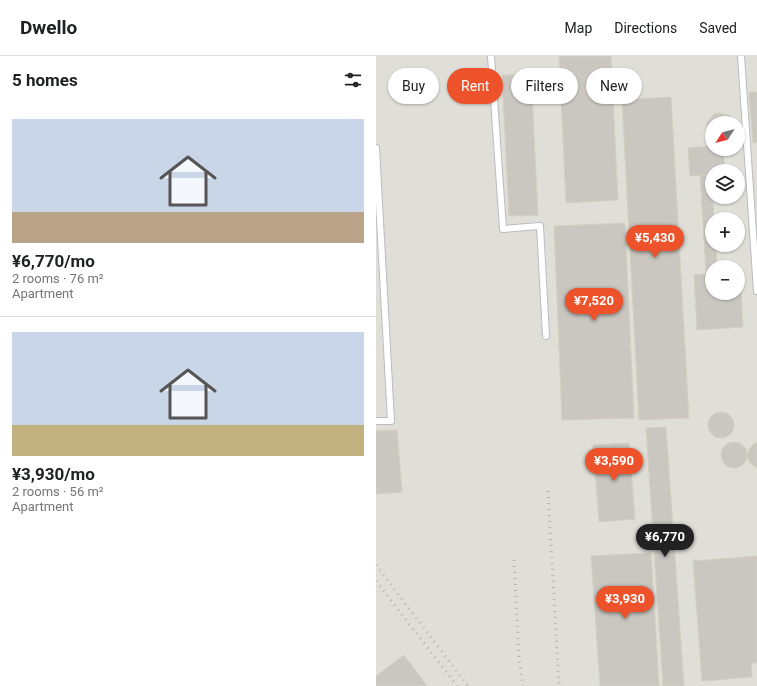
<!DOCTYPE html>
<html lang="en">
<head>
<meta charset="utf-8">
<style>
	body { margin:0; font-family:Roboto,sans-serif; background:#f2f2f2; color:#202124; height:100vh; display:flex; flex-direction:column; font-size:15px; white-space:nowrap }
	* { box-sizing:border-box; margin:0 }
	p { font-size:13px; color:#757577 }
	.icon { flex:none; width:22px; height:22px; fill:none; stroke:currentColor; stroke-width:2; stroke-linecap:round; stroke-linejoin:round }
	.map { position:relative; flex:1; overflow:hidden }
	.panel { display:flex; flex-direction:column; background:#fff; width:376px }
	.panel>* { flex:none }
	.guide { position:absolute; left:12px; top:12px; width:309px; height:36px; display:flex; gap:8px }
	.needle { width:26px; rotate:234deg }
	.controls { position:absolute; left:329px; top:60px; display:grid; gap:8px }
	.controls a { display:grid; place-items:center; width:40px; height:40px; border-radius:50%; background:#fff; box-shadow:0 1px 3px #0004; font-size:20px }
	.price { position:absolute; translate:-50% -34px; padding:0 9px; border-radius:14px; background:#ed522a; color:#fff; font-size:13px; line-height:26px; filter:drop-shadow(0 1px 2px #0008) }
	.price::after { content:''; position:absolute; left:50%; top:24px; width:12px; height:9px; margin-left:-6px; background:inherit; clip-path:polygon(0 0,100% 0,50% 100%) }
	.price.current { background:#222; color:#fff }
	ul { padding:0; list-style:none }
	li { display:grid; align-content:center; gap:8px; height:212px; padding:0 12px }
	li+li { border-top:1px solid #e0e0e0 }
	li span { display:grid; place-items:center; height:124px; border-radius:0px; color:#555 }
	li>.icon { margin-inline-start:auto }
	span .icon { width:72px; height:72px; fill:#fffc; stroke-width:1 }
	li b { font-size:17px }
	h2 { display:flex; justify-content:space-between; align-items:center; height:48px; padding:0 12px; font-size:17px }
	.chip { padding:0 14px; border-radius:18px; background:#fff; box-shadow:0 1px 3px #0004; font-size:14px; line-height:36px }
	.chip.current { background:#ed522a; color:#fff }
	header { display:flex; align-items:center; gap:24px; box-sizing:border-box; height:56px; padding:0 20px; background:#fff; border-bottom:1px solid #e0e0e0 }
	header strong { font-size:19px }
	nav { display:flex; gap:22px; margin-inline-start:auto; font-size:14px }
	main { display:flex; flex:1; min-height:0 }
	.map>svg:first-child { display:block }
</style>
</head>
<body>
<header>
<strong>Dwello</strong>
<nav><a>Map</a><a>Directions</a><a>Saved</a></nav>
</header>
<main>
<section class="panel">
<h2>5 homes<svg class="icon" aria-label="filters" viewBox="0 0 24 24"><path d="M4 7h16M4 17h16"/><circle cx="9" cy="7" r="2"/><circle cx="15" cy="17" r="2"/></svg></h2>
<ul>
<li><span style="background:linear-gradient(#c9d6e8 75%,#b9a48a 0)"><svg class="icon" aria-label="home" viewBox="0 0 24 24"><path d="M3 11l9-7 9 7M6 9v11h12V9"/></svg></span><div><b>¥6,770/mo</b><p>2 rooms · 76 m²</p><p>Apartment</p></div></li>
<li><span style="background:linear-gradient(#c9d6e8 75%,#c2b280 0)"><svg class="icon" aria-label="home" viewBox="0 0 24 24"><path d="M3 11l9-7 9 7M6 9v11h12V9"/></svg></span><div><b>¥3,930/mo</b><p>2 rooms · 56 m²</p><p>Apartment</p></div></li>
</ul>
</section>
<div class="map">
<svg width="381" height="630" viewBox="0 0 381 630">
	<rect width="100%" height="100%" fill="#eeede3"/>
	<path fill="#dfdfd8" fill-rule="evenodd" d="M0,0H381V630H0ZM336,67H362V93H336ZM336,115H362V141H336ZM336,163H362V189H336ZM336,211H362V237H336Z"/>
	<g fill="#c9c7c0" stroke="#d3d0c1">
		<polygon points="183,0 235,0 242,144 190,147"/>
		<polygon points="155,18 162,159 133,160 126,19"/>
		<polygon points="373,36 381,36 381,86 377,87"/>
		<polygon points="295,41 313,362 263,364 246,44"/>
		<polygon points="343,57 353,59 360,67 336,67 336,85 330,76 331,66 338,58"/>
		<polygon points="336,90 336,93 347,93 349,115 336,115 336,118 314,120 312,92"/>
		<polygon points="335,118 338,163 336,163 336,189 340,189 341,211 336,211 336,217 330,217 324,119"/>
		<polygon points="249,167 258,362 186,364 178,170"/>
		<polygon points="362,216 364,216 367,271 321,274 318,219 336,217 336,237 362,237"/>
		<circle cx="345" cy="369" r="13"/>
		<polygon points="290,371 308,630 287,630 270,372"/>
		<polygon points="21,374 26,436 0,438 0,375"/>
		<circle cx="358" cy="399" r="13"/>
		<polygon points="253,387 259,463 223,466 217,389"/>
		<polygon points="379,387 381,387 381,412 375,408 371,401 373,393"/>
		<polygon points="275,497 283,630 224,630 215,500"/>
		<polygon points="381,500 381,607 375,607 376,621 326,625 317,505"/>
		<polygon points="28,599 51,630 0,630 0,620"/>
	</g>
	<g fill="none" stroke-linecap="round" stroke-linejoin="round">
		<g stroke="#bbbcc2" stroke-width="8">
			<g id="lane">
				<polyline points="115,0 127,173 164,170 170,280"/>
				<polyline points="365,0 381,235"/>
				<polyline points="0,92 15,365 0,365"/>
			</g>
		</g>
		<use href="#lane" stroke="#fff" stroke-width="6"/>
		<g stroke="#b4b5b5" stroke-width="3" stroke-dasharray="1 5" stroke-linecap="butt">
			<polyline points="172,435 183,630"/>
			<polyline points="138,504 143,601 147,630"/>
			<polyline points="0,509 92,630"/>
			<polyline points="0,525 81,630"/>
		</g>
	</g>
</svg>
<div class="controls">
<a><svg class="needle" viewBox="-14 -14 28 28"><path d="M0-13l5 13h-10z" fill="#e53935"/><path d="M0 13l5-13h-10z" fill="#757577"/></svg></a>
<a><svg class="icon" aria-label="layers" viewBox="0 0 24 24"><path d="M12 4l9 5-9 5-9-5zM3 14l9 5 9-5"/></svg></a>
<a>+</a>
<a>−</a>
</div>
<b class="price" style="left:279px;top:203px">¥5,430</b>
<b class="price" style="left:218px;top:266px">¥7,520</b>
<b class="price" style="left:238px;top:426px">¥3,590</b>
<b class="price current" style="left:289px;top:502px">¥6,770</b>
<b class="price" style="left:249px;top:564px">¥3,930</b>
<div class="guide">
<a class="chip">Buy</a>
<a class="chip current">Rent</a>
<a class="chip">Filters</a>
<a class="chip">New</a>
</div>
</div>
</main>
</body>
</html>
